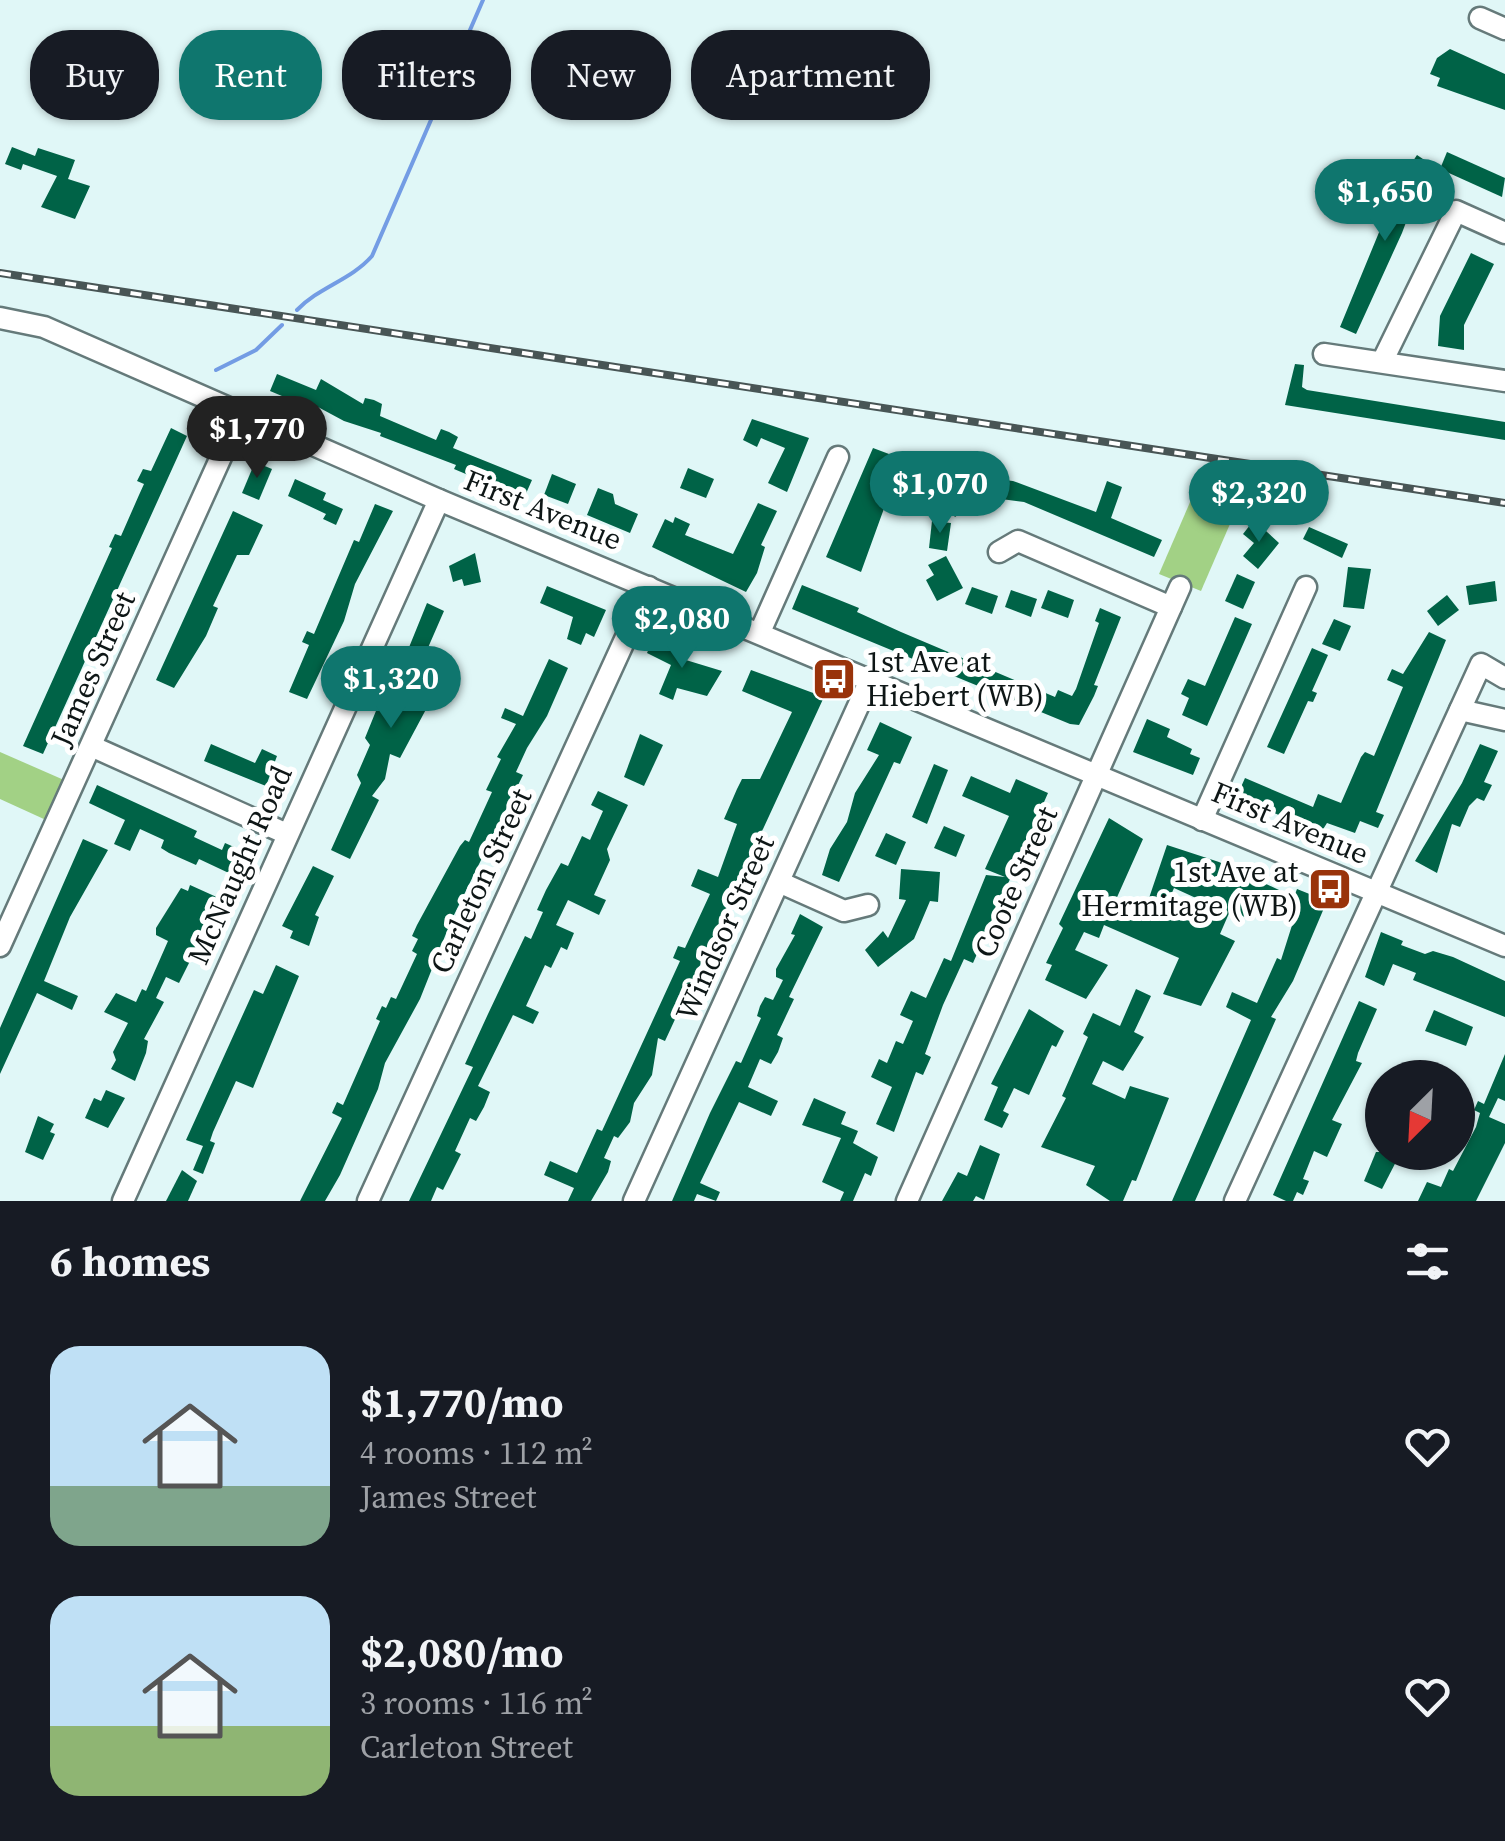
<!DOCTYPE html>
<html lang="en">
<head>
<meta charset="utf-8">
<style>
	body { margin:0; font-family:"Source Serif 4",serif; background:#20242c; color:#f1f3f6; height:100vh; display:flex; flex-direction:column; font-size:38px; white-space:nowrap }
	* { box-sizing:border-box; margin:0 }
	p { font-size:32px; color:#9ea1a6 }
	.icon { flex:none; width:55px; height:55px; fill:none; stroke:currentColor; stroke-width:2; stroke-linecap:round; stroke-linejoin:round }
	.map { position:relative; height:1201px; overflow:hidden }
	.drawer { display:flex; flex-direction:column; background:#171b24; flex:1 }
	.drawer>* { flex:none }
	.banner { position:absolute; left:30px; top:30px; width:1000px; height:90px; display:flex; gap:20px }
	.needle { width:65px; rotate:204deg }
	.tools { position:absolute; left:1365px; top:1060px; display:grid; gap:20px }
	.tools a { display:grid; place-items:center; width:110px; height:110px; border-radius:50%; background:#171b24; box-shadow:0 2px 8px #0004; font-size:50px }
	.price { position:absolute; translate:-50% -85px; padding:0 22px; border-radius:35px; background:#0f766e; color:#fff; font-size:32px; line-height:65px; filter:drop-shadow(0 2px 5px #0008) }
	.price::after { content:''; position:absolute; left:50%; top:60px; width:30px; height:22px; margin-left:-15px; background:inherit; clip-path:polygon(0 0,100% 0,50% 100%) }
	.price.current { background:#222; color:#fff }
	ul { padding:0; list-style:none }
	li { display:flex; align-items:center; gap:30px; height:250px; padding:0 50px }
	li span { display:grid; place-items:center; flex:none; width:280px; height:200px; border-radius:30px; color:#555 }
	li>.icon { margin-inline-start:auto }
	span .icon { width:120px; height:120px; fill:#fffc; stroke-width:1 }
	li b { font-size:42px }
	h2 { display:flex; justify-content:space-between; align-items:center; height:120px; padding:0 50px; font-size:42px }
	.tag { padding:0 35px; border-radius:40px; background:#171b24; box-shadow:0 2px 8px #0004; font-size:35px; line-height:90px }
	.tag.current { background:#0f766e; color:#fff }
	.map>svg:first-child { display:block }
</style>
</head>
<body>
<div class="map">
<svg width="1505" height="1201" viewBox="0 0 1505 1201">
	<rect width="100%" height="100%" fill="#e0f7f7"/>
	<g fill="#a2d185">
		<polygon points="1197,486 1246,487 1201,591 1159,574"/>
		<polygon points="0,752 64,780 46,820 0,799"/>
	</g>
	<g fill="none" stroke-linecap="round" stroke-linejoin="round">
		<g stroke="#739ce4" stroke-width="4">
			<path d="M297,310C319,287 351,280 372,256L483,0"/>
			<polyline points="216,370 256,350 282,325"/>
		</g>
	</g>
	<g fill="#006347" fill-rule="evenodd">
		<polygon points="1450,49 1505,74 1505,110 1437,86 1440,78 1430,74 1437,58"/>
		<polygon points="12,147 35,156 38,148 75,160 68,179 90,186 75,219 41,207 57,176 23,164 21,170 5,164"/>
		<polygon points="1447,152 1505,178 1502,197 1440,169"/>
		<polygon points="1417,155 1432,165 1410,199 1414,201 1402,233 1356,334 1340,327 1401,179"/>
		<polygon points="1471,253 1494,264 1464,325 1464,350 1438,346 1440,316"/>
		<polygon points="1295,364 1304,365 1302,387 1307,390 1505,422 1505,440 1285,405"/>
		<polygon points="277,374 316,390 321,379 363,404 365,398 374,400 382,404 380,416 436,440 441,429 449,432 458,437 453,448 532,480 524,498 487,483 454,469 456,465 380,436 381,433 344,421 303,399 301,404 270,391"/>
		<polygon points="752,419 809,438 787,492 768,483 785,448 761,438 757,447 743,440"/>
		<polygon points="171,428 187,436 43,754 23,746 112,548 109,547 115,534 121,536 139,495 144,484 137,481 143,469 151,471"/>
		<polygon points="873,448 889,454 873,496 886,503 861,572 826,557"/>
		<polygon points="255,462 272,469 259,500 242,493"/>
		<polygon points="688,468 714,479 706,498 680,488"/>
		<polygon points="552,474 576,484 568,504 544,495"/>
		<polygon points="988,478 1013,481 1096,512 1107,481 1122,487 1111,518 1162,540 1154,557 1024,502 986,497"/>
		<polygon points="295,479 326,493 323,500 343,509 336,525 323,519 326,514 288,496"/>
		<polygon points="967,485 978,500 955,517 944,502"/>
		<polygon points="598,488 613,494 615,504 638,514 630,533 587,515"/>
		<polygon points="758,503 777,511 761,545 765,547 757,573 746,592 652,547 665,519 673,523 675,517 690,524 685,535 733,554"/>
		<polygon points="375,504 393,511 355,584 344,621 307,699 289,692 309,645 302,642 307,631 314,634 354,540 359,542"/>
		<polygon points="233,511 263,525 249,555 237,555 213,606 218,608 206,636 174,688 156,680"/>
		<polygon points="1254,520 1279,543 1258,569 1243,556 1254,543 1243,534"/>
		<polygon points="932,521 951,523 947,551 929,548"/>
		<polygon points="1309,527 1348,544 1342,558 1303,539"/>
		<polygon points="475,553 481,582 464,586 462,579 453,582 449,566"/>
		<polygon points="946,556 963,588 937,601 926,580 934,575 928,565"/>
		<polygon points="1348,567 1371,569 1364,609 1343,607"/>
		<polygon points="1237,574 1255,582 1243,609 1225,601"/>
		<polygon points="1495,581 1497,601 1469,605 1466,586"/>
		<polygon points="802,585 859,608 857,612 901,632 1055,697 1058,690 1072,696 1076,689 1099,623 1095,621 1100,608 1121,617 1094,685 1098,686 1094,696 1079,725 1070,724 792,609"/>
		<polygon points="547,586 606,610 594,637 586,633 581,645 567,639 573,617 540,603"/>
		<polygon points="972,587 998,596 992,614 965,604"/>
		<polygon points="1011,590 1037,599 1031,617 1005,607"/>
		<polygon points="1048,590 1074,600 1068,618 1041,608"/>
		<polygon points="1447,595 1459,610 1438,626 1427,611"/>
		<polygon points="427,603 444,611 427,650 450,660 446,670 424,660 411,691 431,700 400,758 390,754 385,779 372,796 379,800 350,859 331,850 361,783 357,775 370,745 365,738 380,701 386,704"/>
		<polygon points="1235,617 1252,624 1207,726 1182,715 1189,698 1181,694 1188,679 1205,686"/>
		<polygon points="1334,619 1351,626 1340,651 1322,644"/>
		<polygon points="1429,632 1446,640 1376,812 1384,815 1378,828 1360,821 1355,833 1327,823 1320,834 1237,796 1245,778 1313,807 1318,794 1341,803 1361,757 1365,752 1374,756 1403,687 1387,680 1392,669 1403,674"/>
		<polygon points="655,634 680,646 676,657 722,671 707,696 677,688 673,700 659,694 671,665 647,653"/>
		<polygon points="1312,648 1328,655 1312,691 1317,693 1313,702 1308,701 1284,754 1267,747"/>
		<polygon points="549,659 568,668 547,716 527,748 516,772 523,775 451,921 420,999 385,1063 378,1089 340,1175 325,1201 300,1201 342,1118 332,1113 337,1102 343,1105 380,1021 376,1019 382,1006 386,1008 391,997 396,999 417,954 412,951 418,939 412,936 417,925 460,846 465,840 469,842 492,792 486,790 501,759 497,757 516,724 501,718 505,708 523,716"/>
		<polygon points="751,670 824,697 665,1041 658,1038 652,1075 634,1103 630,1122 618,1138 614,1136 604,1158 611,1161 608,1172 591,1201 568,1201 574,1188 544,1175 550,1161 577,1173 597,1129 602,1131 680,961 673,958 678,946 685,948 710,894 691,886 698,869 718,877 737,824 724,819 737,789 742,779 760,779 792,712 742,691"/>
		<polygon points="1147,719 1170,729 1167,737 1192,749 1190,754 1200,758 1193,775 1133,752"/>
		<polygon points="880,722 912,737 900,764 894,762 839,882 822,875 830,849 847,822 855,793 879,755 867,750"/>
		<polygon points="640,734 663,745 644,786 624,777"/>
		<polygon points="211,744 255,763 262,749 277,756 266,786 204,761"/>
		<polygon points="1480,744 1498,751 1484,782 1492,785 1484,801 1477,798 1469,806 1460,827 1452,824 1437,873 1415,861 1462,783"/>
		<polygon points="934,764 948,770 927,824 912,817"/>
		<polygon points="971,776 1010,793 1016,779 1048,793 973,963 964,959 943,1005 925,1054 931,1057 923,1075 916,1072 894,1132 876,1124 892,1087 871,1077 879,1059 887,1063 896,1041 903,1044 913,1021 900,1015 911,991 926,998 944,958 951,961 986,875 1005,877 985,869 1009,816 962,796"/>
		<polygon points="97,785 197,831 194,837 222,850 225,843 243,851 233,875 199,859 196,865 169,853 161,848 164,840 140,829 130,851 114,844 125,820 89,803"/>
		<polygon points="598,791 628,805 607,849 610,860 594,895 606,900 599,915 568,900 556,925 574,933 567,950 561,947 551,968 545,965 526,1006 539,1012 533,1024 513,1015 478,1086 490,1092 484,1107 476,1121 470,1118 455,1151 461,1154 443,1190 437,1187 431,1201 409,1201 473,1067 465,1064 488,1014 525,936 531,939 543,912 537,910 546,890 561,863 568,866 582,836 590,840 603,811 591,805"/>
		<path d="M1109,818L1143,839L1114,904L1135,914L1142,899L1148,901L1167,845L1219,862L1294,897L1297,889L1327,901L1293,981L1271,1017L1276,1019L1195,1201H1172L1251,1020L1226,1007L1232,992L1257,1003L1277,958L1281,960L1294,919L1262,904H1257L1250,919L1230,911L1220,934L1235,941L1201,1006L1163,994L1179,958L1104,925L1099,938L1084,932L1075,950L1108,965L1086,999L1045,980L1052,965L1046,963L1063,928L1059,924ZM1174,888L1209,904L1199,924L1165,909Z"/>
		<polygon points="944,826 965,835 956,857 934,848"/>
		<polygon points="886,833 906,842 896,865 875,856"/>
		<polygon points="83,839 108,850 70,917 44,981 78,996 72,1010 37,993 0,1074 0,1028"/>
		<polygon points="313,866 334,876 315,915 319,917 309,946 290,938 293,931 282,926"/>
		<polygon points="901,869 940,872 938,902 930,901 914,939 878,967 865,950 883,931 888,938 906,900 899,899"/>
		<polygon points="190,885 221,899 179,983 166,977 156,998 164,1002 144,1039 148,1041 146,1053 135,1081 111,1069 116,1060 113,1052 128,1023 104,1012 116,993 136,1002 142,989 146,991 168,941 156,935 156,928 181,888 188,891"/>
		<polygon points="800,914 823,927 789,997 794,999 777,1035 783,1038 778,1052 771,1064 760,1059 748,1087 778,1101 771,1116 739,1102 700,1183 720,1192 716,1201 697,1194 694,1201 672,1201 710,1113 736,1061 741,1063 761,1018 757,1016 760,1006 765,997 773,1000 783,980 776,977 776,969 795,935 791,934"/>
		<polygon points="1381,932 1403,941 1401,945 1425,954 1433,951 1453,957 1505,981 1505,1017 1413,980 1416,973 1393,964 1384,986 1365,977"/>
		<polygon points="276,965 299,976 253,1088 236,1081 213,1132 210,1141 215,1143 203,1174 193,1170 203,1146 186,1140 254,990 263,994"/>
		<polygon points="1136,989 1151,996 1134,1032 1144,1037 1123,1071 1103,1061 1092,1084 1125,1099 1130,1086 1169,1098 1136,1181 1132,1180 1123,1201 1110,1201 1086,1185 1095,1166 1041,1147 1066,1098 1062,1096 1088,1037 1083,1034 1093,1013 1120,1026"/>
		<polygon points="1359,1001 1377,1009 1358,1053 1356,1061 1362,1063 1332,1120 1342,1124 1327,1157 1314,1151 1303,1179 1309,1181 1303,1195 1297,1192 1293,1201 1286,1201 1273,1195"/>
		<polygon points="1029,1009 1064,1031 1056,1047 1052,1045 1029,1095 1014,1088 1003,1111 1009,1114 1002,1128 984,1120 998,1087 991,1084"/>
		<polygon points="1434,1010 1473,1027 1466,1046 1425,1031"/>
		<polygon points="1505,1054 1505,1101 1498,1098 1489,1117 1505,1124 1505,1143 1476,1201 1418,1201 1427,1182 1441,1187 1449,1169 1453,1171 1476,1127 1480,1113 1474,1110 1478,1101 1484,1104"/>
		<polygon points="106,1090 125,1098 108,1128 85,1118 94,1098 101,1101"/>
		<polygon points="814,1098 846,1112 841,1124 858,1131 853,1143 878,1157 871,1176 865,1173 853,1201 840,1201 844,1192 822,1182 841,1138 802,1125"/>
		<polygon points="38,1116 54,1124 50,1132 55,1134 43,1160 25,1152"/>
		<polygon points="980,1145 1000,1154 984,1200 976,1196 973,1201 942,1201 958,1172 967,1176"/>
		<polygon points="1376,1152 1401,1152 1382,1189 1364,1181"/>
		<polygon points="182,1170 197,1181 188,1201 166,1201"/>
	</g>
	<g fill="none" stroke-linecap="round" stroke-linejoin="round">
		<g stroke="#657a7a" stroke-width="25">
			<g id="minor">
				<polyline points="1480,18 1505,29"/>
				<polyline points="0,318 44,327 439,500 1505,946"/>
				<polyline points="1324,354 1505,381"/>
				<polyline points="1383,360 1456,211 1505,233"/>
				<polyline points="999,552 1018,541 1171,607"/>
				<polyline points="760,632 838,457"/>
				<polyline points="1460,710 1505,720"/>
				<polyline points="91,746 287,834"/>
				<polyline points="1202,820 1306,587"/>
				<polyline points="779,882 844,911 868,905"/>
				<polyline points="0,946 240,415"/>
				<polyline points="123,1201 439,500"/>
				<polyline points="368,1201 649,587"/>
				<polyline points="634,1201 870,680"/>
				<polyline points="907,1201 1180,587"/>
				<polyline points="1235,1201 1481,664 1505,678"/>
			</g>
		</g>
		<use href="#minor" stroke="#fff" stroke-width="20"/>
		<g stroke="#485555" stroke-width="8">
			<polyline id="rail" points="0,273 1505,503"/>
		</g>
		<use href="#rail" stroke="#fff" stroke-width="4" stroke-dasharray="11" stroke-linecap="butt"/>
	</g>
	<defs>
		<g id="bus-square" transform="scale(2.25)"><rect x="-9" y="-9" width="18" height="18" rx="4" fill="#99330a" stroke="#fff"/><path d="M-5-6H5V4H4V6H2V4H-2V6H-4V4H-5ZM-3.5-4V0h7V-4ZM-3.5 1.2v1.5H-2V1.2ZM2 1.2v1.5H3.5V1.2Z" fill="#fff"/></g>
	</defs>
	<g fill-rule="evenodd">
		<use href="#bus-square" x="834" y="679"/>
		<use href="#bus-square" x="1330" y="889"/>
	</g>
	<g text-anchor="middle" stroke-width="10" stroke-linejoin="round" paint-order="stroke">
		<g font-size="30" fill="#0e1616" stroke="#fff">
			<text transform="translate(543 510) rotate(22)" y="10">First Avenue</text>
			<text transform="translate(93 669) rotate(-66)" y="10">James Street</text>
			<text transform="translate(1290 823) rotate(23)" y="10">First Avenue</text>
			<text transform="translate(240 865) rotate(-66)" y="10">McNaught Road</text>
			<text transform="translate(481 881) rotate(-65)" y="10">Carleton Street</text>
			<text transform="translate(1016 882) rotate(-66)" y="10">Coote Street</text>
			<text transform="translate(725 928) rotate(-66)" y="10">Windsor Street</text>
		</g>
		<g font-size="30" fill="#0e1616" stroke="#fff" text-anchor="start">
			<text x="866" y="672">1st Ave at<tspan x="866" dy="34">Hiebert (WB)</tspan></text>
			<text x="1298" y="882" text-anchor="end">1st Ave at<tspan x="1298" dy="34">Hermitage (WB)</tspan></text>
		</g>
	</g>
</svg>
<div class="tools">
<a><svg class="needle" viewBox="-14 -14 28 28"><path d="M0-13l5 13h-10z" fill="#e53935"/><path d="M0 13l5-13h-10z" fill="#9ea1a6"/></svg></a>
</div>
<b class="price" style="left:1385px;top:244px">$1,650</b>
<b class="price current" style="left:257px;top:481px">$1,770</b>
<b class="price" style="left:940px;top:536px">$1,070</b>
<b class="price" style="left:1259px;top:545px">$2,320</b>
<b class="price" style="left:682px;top:671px">$2,080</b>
<b class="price" style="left:391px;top:731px">$1,320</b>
<div class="banner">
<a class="tag">Buy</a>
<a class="tag current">Rent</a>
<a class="tag">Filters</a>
<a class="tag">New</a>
<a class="tag">Apartment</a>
</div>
</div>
<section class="drawer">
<h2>6 homes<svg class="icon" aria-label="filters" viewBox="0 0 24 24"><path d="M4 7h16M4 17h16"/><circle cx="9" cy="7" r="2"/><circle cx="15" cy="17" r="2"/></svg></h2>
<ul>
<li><span style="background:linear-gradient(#bfe0f5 70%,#7fa58c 0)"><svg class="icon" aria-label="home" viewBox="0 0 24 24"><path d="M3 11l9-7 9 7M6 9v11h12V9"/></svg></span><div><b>$1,770/mo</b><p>4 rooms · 112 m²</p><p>James Street</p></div><svg class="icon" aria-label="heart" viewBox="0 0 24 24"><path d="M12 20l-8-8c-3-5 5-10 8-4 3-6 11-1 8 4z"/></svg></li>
<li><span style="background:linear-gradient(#bfe0f5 65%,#8fb573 0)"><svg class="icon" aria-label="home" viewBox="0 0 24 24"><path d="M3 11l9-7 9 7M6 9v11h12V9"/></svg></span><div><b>$2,080/mo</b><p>3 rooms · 116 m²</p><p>Carleton Street</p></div><svg class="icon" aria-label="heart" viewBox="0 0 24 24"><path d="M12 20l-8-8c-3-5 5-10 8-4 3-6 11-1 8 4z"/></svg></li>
</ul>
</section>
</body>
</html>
